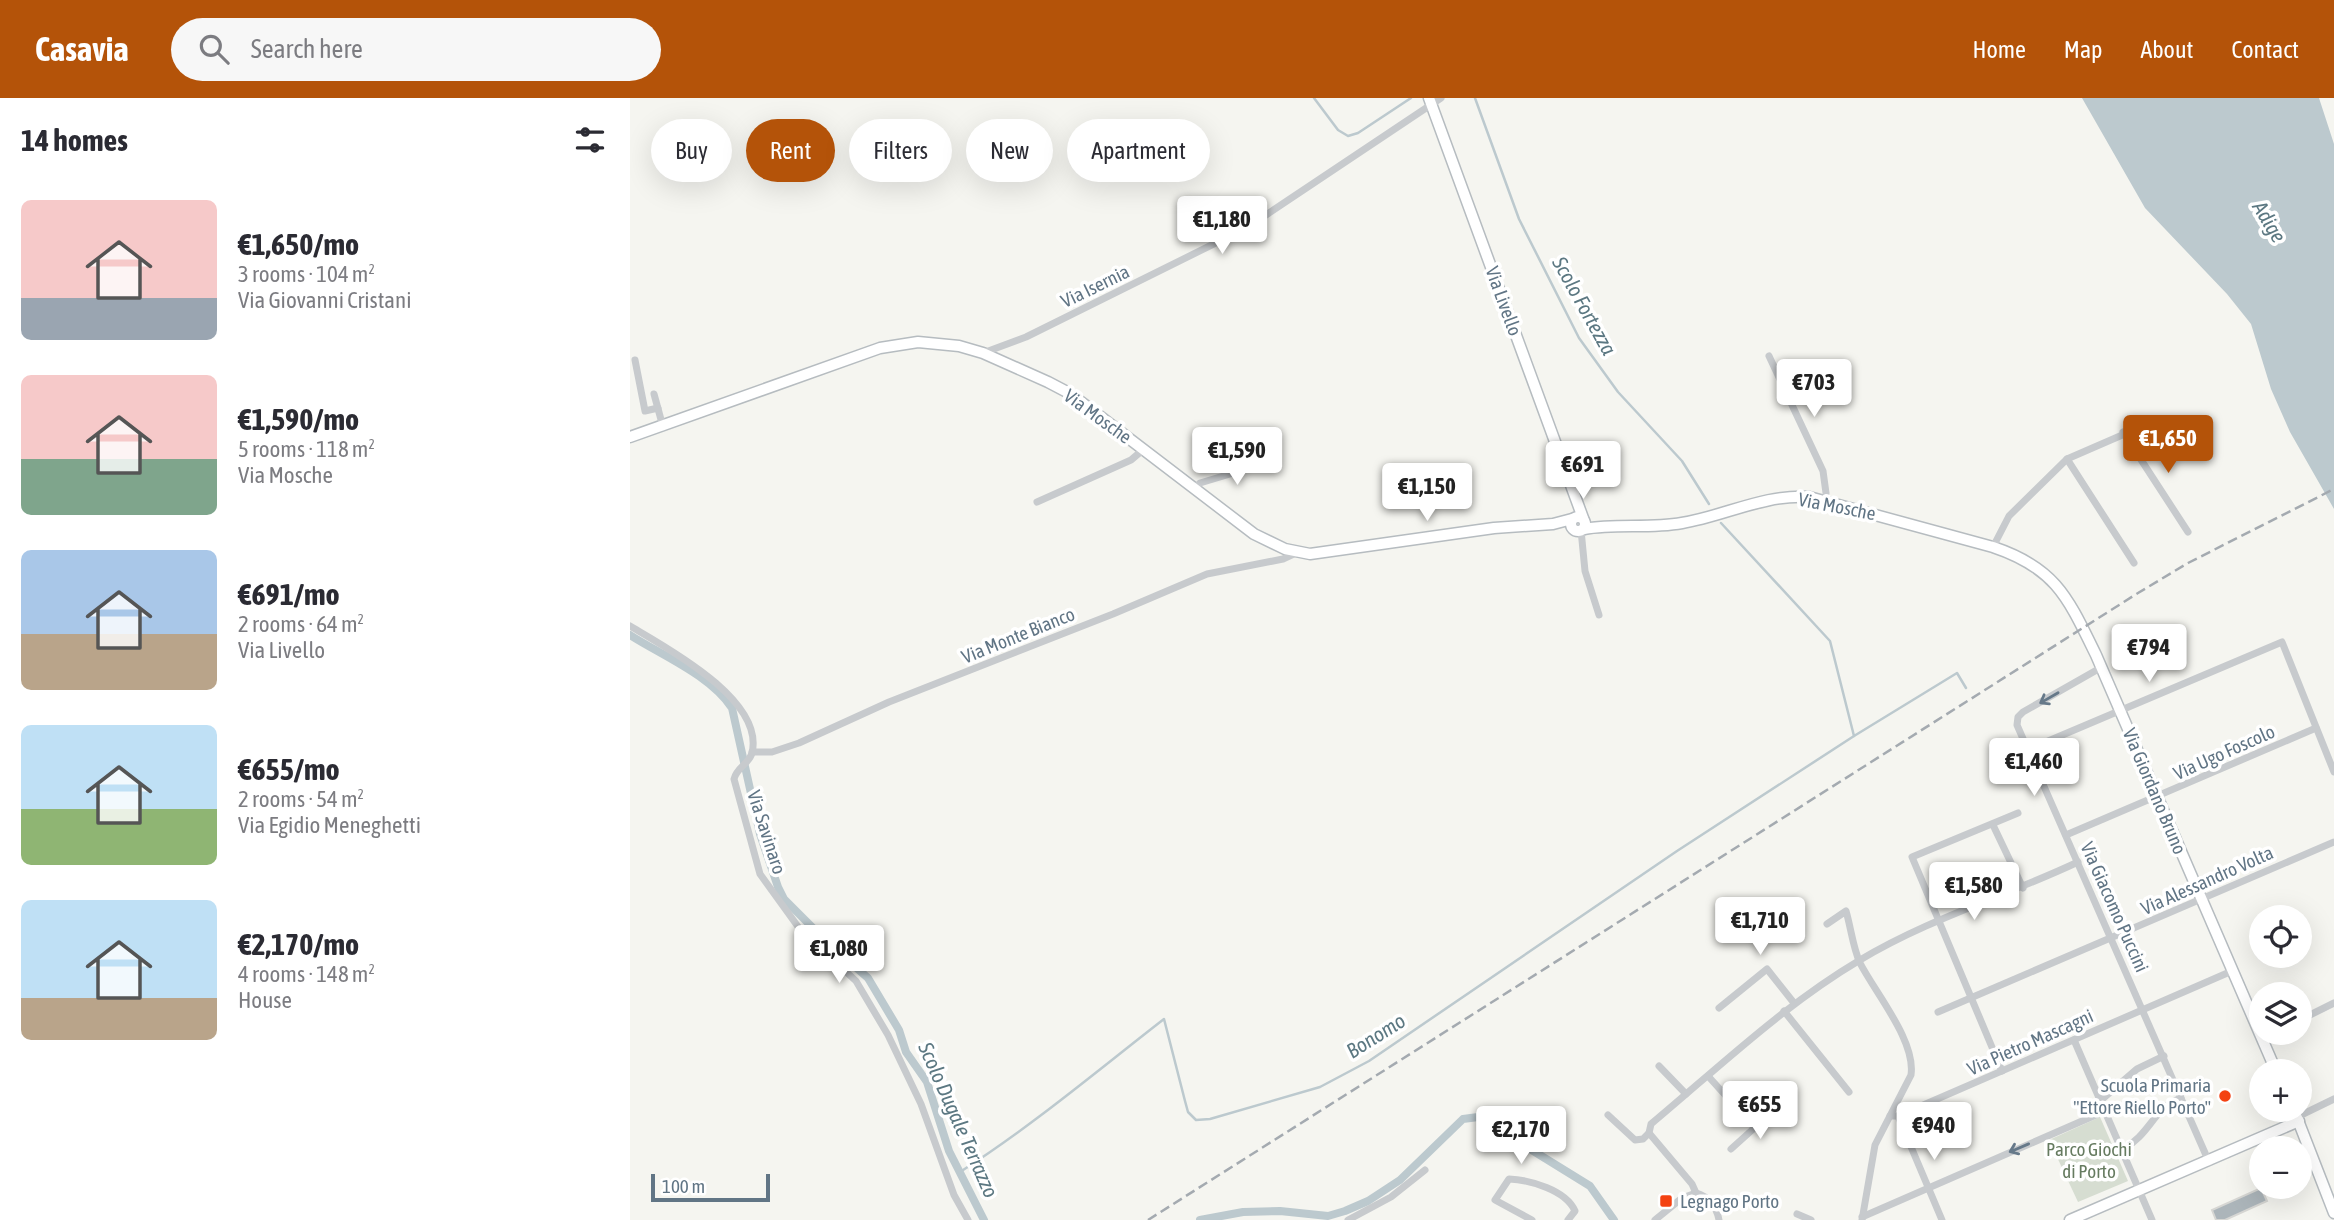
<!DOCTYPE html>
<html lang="en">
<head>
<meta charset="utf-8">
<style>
	body { margin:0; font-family:"Asap Condensed",sans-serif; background:#f7f7f7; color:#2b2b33; height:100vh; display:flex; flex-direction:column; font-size:26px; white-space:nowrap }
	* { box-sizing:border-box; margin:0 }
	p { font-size:23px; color:#7c7c81 }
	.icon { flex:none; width:38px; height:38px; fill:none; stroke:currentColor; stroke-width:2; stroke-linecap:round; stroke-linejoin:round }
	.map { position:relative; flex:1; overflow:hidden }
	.details { display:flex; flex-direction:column; background:#fff; width:630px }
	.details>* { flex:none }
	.banner { position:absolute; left:21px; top:21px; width:665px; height:63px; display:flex; gap:14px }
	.buttons { position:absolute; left:1619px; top:807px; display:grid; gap:14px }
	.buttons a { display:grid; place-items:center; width:63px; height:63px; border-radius:50%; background:#fff; box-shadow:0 7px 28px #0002; font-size:35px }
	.scale { position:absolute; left:21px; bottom:18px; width:119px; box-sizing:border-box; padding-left:7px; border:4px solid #617585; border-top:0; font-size:19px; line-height:24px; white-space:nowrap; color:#617585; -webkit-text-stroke:5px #fff; paint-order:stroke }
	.price { position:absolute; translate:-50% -60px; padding:0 16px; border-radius:7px; background:#fff; color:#222; font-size:23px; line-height:46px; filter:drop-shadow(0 2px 4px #0008) }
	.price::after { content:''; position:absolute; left:50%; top:42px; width:21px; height:16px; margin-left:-10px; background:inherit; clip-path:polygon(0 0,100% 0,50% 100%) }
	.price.on { background:#b45309; color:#fff }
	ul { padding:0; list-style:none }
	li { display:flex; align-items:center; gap:21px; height:175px; padding:0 21px }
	li span { display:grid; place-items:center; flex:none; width:196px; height:140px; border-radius:10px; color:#555 }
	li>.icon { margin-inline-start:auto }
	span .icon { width:84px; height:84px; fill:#fffc; stroke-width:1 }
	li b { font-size:30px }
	h2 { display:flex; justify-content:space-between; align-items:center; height:84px; padding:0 21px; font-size:30px }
	.chip { padding:0 24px; border-radius:32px; background:#fff; box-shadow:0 7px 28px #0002; font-size:24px; line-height:63px }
	.chip.on { background:#b45309; color:#fff }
	header { display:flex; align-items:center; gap:42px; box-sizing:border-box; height:98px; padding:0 35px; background:#b45309; color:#fff }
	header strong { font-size:33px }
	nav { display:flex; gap:38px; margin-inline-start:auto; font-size:24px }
	.search { width:490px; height:63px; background:#f7f7f7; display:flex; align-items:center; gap:18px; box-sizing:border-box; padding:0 24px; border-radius:38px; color:#7c7c81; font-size:26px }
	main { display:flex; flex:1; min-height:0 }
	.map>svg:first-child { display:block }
</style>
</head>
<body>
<header>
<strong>Casavia</strong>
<div class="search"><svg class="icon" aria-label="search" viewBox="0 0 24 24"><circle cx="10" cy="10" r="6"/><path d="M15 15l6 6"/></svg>Search here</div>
<nav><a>Home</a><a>Map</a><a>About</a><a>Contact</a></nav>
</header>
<main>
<section class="details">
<h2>14 homes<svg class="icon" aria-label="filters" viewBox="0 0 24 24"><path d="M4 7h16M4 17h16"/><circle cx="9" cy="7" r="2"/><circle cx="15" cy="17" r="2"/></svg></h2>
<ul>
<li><span style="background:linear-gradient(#f6c9c9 70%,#9aa5b1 0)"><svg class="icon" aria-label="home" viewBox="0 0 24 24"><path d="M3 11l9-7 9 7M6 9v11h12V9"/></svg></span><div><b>€1,650/mo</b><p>3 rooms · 104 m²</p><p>Via Giovanni Cristani</p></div></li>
<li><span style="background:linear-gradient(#f6c9c9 60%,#7fa58c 0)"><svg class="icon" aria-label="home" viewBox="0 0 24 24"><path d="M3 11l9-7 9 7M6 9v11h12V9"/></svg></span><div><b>€1,590/mo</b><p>5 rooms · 118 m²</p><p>Via Mosche</p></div></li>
<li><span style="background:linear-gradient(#a9c7e8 60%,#b9a48a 0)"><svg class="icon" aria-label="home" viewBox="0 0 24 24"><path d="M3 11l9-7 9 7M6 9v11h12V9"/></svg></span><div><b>€691/mo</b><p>2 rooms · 64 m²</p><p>Via Livello</p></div></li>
<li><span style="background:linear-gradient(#bfe0f5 60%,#8fb573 0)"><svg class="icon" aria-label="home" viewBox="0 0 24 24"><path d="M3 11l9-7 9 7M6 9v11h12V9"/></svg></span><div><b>€655/mo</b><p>2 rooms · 54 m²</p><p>Via Egidio Meneghetti</p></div></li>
<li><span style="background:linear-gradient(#bfe0f5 70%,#b9a48a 0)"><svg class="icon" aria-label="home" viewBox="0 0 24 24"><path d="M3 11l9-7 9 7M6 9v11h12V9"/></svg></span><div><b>€2,170/mo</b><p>4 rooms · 148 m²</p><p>House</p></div></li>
</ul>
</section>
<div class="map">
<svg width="1704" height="1122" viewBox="0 0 1704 1122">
	<rect width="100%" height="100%" fill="#f5f5f0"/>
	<polygon fill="#d6ddd1" points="1470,1019 1498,1083 1448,1104 1419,1042"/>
	<polygon fill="#bcc9ce" points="1452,0 1689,0 1704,46 1704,411 1660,334 1641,291 1621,226 1597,196 1515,110"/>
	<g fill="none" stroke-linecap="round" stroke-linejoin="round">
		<g stroke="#bcc9ce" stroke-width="2.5">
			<polyline points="684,0 708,32 718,38 728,35 781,0"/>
			<polyline points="845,0 889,121 949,240 988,294 1052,363 1079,406"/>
			<polyline points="1091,425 1200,543 1224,638 1327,575 1336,590"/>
			<path d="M330,1074C402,1028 467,973 534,921L555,1003L558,1014L566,1022L580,1021L690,989L739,963L1047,753L1224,638"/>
		</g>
		<g stroke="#bcc9ce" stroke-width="8">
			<path d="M0,537C33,558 80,577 102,610L130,736L148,789L154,801L196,843L238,880L269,932L276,954L297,984L319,1053L354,1122"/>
			<polyline points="884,1041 960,1088 984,1122"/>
			<polyline points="570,1122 613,1114 650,1113 698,1118 715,1113 738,1103 770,1082 833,1021 848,1019 871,1031"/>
		</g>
	</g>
	<polygon fill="#acb5ba" stroke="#d6d6d3" stroke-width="2" points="1631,1090 1637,1103 1595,1122 1586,1122 1582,1112"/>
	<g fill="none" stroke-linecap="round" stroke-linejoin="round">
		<g stroke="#b6bcc0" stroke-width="13">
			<g id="secondary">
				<polyline points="799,0 953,420"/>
				<polyline points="0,339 250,250 288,244 329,248 353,255 418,284 439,295 463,313 624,436 655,451 680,456 864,430 923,426 942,421"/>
				<circle cx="948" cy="426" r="7"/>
				<path d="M954,431C986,425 1019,431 1052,425C1095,418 1134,396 1179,399L1363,449C1426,470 1438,500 1466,557L1646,973"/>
				<polyline points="1664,1012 1704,1115"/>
				<polyline points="1440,1122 1669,1023"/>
			</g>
		</g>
		<g stroke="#c7cacd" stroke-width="7">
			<polyline points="353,255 396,239 618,129 811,0"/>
			<polyline points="1139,258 1193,373 1196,395"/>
			<polyline points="5,262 15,313 28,310"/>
			<polyline points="24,296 33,329"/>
			<polyline points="1493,334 1558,434"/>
			<polyline points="1437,361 1504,465"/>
			<polyline points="565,390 570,385 620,370 628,364"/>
			<polyline points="407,404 501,362 514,351"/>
			<polyline points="951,432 955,473 969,517"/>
			<polyline points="1363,449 1379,418 1437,361 1513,328"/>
			<path d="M0,528C37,550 135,602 122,655C119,666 107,669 104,681L130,776L169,830L226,883L258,937L291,1006L324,1097L338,1122"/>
			<polyline points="1472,569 1393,614 1388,619 1387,627 1579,1064"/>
			<polyline points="1397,652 1652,544 1704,674"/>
			<polyline points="122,654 142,654 169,645 259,604 483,516 577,476 653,461 668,454"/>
			<polyline points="1363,727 1393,790"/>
			<polyline points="1436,737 1686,630"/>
			<path d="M1197,826L1216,813C1221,830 1223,850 1230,865C1246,896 1286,943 1281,977L1245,1047L1232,1122"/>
			<polyline points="1089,910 1137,871 1164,905"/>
			<polyline points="1154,913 1219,994"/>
			<polyline points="1308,914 1704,744"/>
			<polyline points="1670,922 1704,905"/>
			<polyline points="1631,940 1642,934"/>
			<polyline points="1444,942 1522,1122"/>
			<polyline points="1029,968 1056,996"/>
			<polyline points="1372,973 1282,759 1388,715"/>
			<polyline points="1078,978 1124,1029"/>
			<polyline points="1470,1003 1507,971 1534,958"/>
			<polyline points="978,1017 1005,1042 1013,1041 1019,1035"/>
			<polyline points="1260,1018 1268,1018 1602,873"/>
			<polyline points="1268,1018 1312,1122"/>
			<polyline points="1667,1019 1704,1001"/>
			<polyline points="1101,1051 1141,1015"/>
			<path d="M1492,1052C1521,1036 1523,1010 1551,1000"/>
			<polyline points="1167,1116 1181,1122"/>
			<polyline points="1232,1119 1475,1013"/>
			<polyline points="718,1122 761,1099 795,1072"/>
			<path d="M902,1122L865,1102L879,1081C900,1082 936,1092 945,1113L938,1122"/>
			<polyline points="1025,1122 1052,1100 1066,1095"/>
			<path d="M1089,1122C1087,1110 1078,1098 1066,1095L1062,1086L1019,1035L1021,1026C1089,969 1154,907 1230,862C1298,821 1376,798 1448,764"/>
		</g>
		<use href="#secondary" stroke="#fff" stroke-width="10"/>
		<polyline stroke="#a4aab0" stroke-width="2.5" stroke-dasharray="10 5" stroke-linecap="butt" points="518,1122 1508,495 1558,465 1704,391"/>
	</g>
	<defs><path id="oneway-shaft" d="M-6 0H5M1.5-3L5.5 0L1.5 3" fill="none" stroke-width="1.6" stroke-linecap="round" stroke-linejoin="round" transform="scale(1.75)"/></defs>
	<g stroke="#667989">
		<use href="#oneway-shaft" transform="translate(1419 600) rotate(150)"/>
		<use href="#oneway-shaft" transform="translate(1389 1050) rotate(157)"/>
	</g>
	<g fill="#f44212" stroke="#fff" stroke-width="2.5">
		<circle cx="1595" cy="998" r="7"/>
		<rect x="1029" y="1096" width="14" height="14" rx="3.5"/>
	</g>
	<g text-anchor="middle" stroke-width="7" stroke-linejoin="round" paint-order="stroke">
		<g font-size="19" fill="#617585" stroke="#fff">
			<text transform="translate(465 188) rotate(-26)" y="7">Via Isernia</text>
			<text transform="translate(874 203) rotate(70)" y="7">Via Livello</text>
			<text transform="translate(468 318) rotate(36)" y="7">Via Mosche</text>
			<text transform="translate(1207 408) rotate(11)" y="7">Via Mosche</text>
			<text transform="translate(388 537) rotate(-22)" y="7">Via Monte Bianco</text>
			<text transform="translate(1594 654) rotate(-24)" y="7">Via Ugo Foscolo</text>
			<text transform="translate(1525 693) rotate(67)" y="7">Via Giordano Bruno</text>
			<text transform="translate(137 734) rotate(72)" y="7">Via Savinaro</text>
			<text transform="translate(1577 782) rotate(-24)" y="7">Via Alessandro Volta</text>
			<text transform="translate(1485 809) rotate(66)" y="7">Via Giacomo Puccini</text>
			<text transform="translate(1400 944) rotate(-24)" y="7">Via Pietro Mascagni</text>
		</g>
		<g font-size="19" fill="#617585" stroke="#fff" text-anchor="end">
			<text x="1581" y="994">Scuola Primaria<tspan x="1581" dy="22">"Ettore Riello Porto"</tspan></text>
			<text x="1050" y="1110" text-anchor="start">Legnago Porto</text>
		</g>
		<g font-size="19" fill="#667b60" stroke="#fff">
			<text x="1459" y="1058">Parco Giochi<tspan x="1459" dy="22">di Porto</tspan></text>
		</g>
		<g font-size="21" font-style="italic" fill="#5c7882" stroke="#fff">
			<text transform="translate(1639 124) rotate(59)" y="7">Adige</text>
			<text transform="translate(954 208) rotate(61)" y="7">Scolo Fortezza</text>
			<text transform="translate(746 938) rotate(-32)" y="7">Bonomo</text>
			<text transform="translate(328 1022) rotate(66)" y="7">Scolo Dugale Terrazzo</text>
		</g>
	</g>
</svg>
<div class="buttons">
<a><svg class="icon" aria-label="locate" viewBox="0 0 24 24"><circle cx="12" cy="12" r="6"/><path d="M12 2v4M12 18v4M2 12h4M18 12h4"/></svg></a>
<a><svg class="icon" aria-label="layers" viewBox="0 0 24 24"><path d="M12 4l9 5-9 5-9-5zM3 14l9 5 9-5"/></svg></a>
<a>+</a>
<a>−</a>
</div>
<div class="scale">100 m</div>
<b class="price" style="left:592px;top:158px">€1,180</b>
<b class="price" style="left:1184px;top:321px">€703</b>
<b class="price on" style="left:1538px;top:377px">€1,650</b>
<b class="price" style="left:607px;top:389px">€1,590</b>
<b class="price" style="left:953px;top:403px">€691</b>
<b class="price" style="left:797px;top:425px">€1,150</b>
<b class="price" style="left:1519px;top:586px">€794</b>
<b class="price" style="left:1404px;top:700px">€1,460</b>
<b class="price" style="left:1344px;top:824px">€1,580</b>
<b class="price" style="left:1130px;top:859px">€1,710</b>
<b class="price" style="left:209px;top:887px">€1,080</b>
<b class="price" style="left:1130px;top:1043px">€655</b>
<b class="price" style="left:1304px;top:1064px">€940</b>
<b class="price" style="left:891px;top:1068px">€2,170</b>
<div class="banner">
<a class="chip">Buy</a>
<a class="chip on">Rent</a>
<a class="chip">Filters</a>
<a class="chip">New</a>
<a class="chip">Apartment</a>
</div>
</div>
</main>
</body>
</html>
